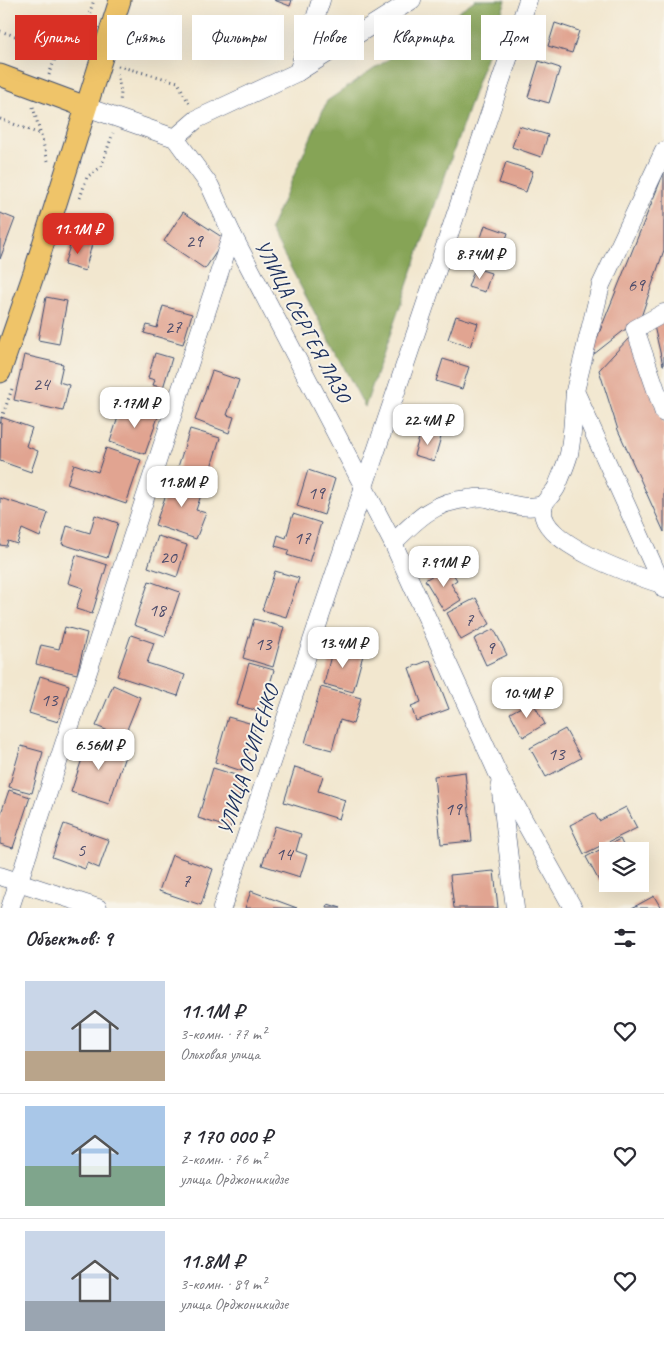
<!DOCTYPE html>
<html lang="ru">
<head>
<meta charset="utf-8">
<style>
	body { margin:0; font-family:Caveat,sans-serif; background:#f2f2f3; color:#2b2b33; height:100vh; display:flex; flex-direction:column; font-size:19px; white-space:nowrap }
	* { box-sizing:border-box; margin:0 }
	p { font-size:16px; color:#7c7c81 }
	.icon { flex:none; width:28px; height:28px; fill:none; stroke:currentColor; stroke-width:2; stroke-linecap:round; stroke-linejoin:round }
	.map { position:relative; height:908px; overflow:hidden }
	.side { display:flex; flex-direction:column; background:#fff; flex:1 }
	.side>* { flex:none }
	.top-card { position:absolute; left:15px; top:15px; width:635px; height:45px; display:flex; gap:10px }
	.tools { position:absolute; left:599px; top:842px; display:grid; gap:10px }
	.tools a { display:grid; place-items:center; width:50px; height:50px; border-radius:0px; background:#fff; box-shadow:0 5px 20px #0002; font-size:25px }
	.price { position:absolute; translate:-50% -42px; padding:0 11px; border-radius:10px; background:#fff; color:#222; font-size:16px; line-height:32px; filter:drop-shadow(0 1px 2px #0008) }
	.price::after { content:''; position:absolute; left:50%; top:30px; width:15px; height:11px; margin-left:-8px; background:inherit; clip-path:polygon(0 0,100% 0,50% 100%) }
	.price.on { background:#d93025; color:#fff }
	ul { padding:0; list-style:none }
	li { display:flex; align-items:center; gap:15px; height:125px; padding:0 25px }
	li+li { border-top:1px solid #e1e1e2 }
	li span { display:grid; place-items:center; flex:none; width:140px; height:100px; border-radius:0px; color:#555 }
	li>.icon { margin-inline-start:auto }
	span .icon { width:60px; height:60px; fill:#fffc; stroke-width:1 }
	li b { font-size:21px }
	h2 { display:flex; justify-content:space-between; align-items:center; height:60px; padding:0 25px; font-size:21px }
	.tag { padding:0 18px; border-radius:0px; background:#fff; box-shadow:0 5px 20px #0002; font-size:18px; line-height:45px }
	.tag.on { background:#d93025; color:#fff }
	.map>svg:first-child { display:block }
</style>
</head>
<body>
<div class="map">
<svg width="664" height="908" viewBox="0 0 664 908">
	<rect width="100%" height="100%" fill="#f7f3e8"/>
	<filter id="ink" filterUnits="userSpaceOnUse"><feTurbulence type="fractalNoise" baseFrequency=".02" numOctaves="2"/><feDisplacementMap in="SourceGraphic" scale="10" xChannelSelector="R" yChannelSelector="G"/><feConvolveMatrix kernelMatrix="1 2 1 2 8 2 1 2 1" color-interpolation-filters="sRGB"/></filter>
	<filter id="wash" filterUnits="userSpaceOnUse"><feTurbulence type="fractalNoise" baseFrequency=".0096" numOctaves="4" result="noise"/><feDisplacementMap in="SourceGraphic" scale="20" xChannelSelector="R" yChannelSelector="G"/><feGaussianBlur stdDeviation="1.12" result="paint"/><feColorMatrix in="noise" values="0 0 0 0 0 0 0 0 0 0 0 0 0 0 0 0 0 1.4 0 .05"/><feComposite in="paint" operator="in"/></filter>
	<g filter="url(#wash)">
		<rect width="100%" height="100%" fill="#f2e7cf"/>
		<polygon fill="#86a457" stroke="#506a5a" points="475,0 506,0 365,407 270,229 327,101"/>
		<g id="blocks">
			<g fill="#e1a491">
				<polygon points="274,0 292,0 290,6"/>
				<polygon points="555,23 579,31 572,53 548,46"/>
				<polygon points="539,61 560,68 549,103 528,97"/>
				<polygon points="519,126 548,135 541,157 512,147"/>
				<polygon points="506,162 533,171 526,192 499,183"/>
				<polygon points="664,172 664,250 641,317 589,358"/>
				<polygon points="183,212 225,239 205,269 164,241"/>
				<polygon points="0,213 15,219 0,259"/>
				<polygon points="485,225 508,233 502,251 479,244"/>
				<polygon points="72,239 92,244 85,271 64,265"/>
				<polygon points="475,268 491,273 485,292 468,287"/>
				<polygon points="46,297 67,301 59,344 38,340"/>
				<polygon points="163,306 192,314 183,344 144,333 147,325 157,328"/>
				<polygon points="456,316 478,323 470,347 448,339"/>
				<polygon points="664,322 664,365 663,365 654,326"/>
				<polygon points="629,338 664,425 664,532 618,430 599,370"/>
				<polygon points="155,353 172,358 163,388 153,385 155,380 148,378"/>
				<polygon points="24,355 63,364 59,382 69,385 63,411 14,400"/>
				<polygon points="443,359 469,367 462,389 436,381"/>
				<polygon points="212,371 239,380 227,415 234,417 229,433 195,420"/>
				<polygon points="130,404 159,414 145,454 110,442 120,411 127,413"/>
				<polygon points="1,417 32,428 26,446 38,451 31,472 0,461"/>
				<polygon points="190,429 220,438 207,480 177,470"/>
				<polygon points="421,431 441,437 434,461 414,455"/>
				<polygon points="106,448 141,460 126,504 67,484 74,464 98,472"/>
				<polygon points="308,470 335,479 324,515 297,506"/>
				<polygon points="173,475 204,486 196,510 206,513 196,539 155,525"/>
				<polygon points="0,498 48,513 40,537 22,529 17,544 8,541 6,546 0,545"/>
				<polygon points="293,514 321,523 309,562 287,555 289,550 275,546 278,535 286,538"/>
				<polygon points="95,515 118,523 107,558 62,544 67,526 90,533"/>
				<polygon points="158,536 187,545 177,577 148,567"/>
				<polygon points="76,555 107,565 92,614 76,609 83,588 68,583"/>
				<polygon points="448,566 457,580 451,584 461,600 444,611 425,580"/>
				<polygon points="275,571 299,578 286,617 262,610"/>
				<polygon points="149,581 180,592 165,636 134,625"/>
				<polygon points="476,598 490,624 461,640 447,613"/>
				<polygon points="254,619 284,627 273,667 243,658"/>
				<polygon points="65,627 87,633 77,674 36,664 41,645 59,649"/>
				<polygon points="494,629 507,655 486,665 474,639"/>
				<polygon points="131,635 154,643 147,663 185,675 178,696 117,676"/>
				<polygon points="333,647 363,655 353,692 324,684"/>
				<polygon points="430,660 449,709 416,721 411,706 421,702 409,668"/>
				<polygon points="249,663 274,670 262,712 237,705"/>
				<polygon points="40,676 69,685 58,722 29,713"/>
				<polygon points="113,685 140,697 124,737 96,726"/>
				<polygon points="321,687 361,698 353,724 340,720 332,750 305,743"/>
				<polygon points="532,701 545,724 523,737 510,713"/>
				<polygon points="228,717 256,725 242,771 215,762"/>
				<polygon points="565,729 581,758 546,777 530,748"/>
				<polygon points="89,738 127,750 109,804 71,792"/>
				<polygon points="21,746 43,752 32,793 9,787"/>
				<polygon points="295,767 323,776 318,791 345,800 339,819 284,802"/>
				<polygon points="213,768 245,778 230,828 198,818"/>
				<polygon points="465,772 472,841 441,844 434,776"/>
				<polygon points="9,790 30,797 13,848 0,844 0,816"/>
				<polygon points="626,807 637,828 584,854 570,825 594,813 599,821"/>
				<polygon points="64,824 109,840 99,868 87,863 85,869 52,857"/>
				<polygon points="275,826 301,834 296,851 307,855 300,877 262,865"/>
				<polygon points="620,839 626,851 608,851 608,876 599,881 586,857"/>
				<polygon points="172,855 213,869 201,905 159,891"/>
				<polygon points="494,871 498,908 454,908 450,875"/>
				<polygon points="251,891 297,908 245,908"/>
				<polygon points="654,896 661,908 632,908"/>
				<polygon points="328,904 341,908 327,908"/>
			</g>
		</g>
	</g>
	<g filter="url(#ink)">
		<use href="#blocks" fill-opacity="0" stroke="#3b4b6f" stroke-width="1"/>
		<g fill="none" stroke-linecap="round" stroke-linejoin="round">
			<g stroke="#3b4b6f" stroke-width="19">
				<g id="minor">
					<polyline points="298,72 321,0"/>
					<polyline points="86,107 175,138 210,186 232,234 393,543 499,776 573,908"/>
					<polyline points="175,138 197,119 298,72 412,0"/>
					<polyline points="664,151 601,285 575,391 664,589"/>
					<polyline points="664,313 635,329 664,413"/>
					<path d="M575,393C573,413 573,435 569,454C566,465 561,476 557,486C554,494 546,498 544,505C531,542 639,577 664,585"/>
					<path d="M393,543C416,520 434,501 468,499C474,498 481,497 487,498C507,503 523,510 544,505"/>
					<polyline points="500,784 515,908"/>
					<polyline points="0,876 98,908"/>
					<polyline points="10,908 232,234"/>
					<polyline points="222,908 528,0"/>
				</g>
			</g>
			<g stroke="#3b4b6f" stroke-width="23">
				<g id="major">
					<polyline points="0,75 86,107"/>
					<polyline points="0,372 34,273 120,0"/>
				</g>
			</g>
			<g stroke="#3b4b6f" stroke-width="3" stroke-dasharray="1 4" stroke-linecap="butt">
				<polyline points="0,31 58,50 77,51 94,0"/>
				<polyline points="118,66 178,82 190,106"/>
				<polyline points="117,74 121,92 120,103"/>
				<polyline points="49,75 58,50"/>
				<polyline points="33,107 48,161"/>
				<polyline points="0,119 40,134"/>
				<polyline points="80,198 87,177 101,167 113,133"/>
				<polyline points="0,423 13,386"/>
			</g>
			<use href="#minor" stroke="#fff" stroke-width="18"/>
			<use href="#major" stroke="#efc469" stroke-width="21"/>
		</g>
	</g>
	<g text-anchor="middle" stroke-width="4" stroke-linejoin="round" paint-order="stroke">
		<g font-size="19" fill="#4c4c6b">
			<text x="194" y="247">29</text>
			<text x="636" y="291">69</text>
			<text x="173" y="333">27</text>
			<text x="41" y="390">24</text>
			<text x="316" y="499">19</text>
			<text x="302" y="544">17</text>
			<text x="168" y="563">20</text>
			<text x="157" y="616">18</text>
			<text x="469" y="626">7</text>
			<text x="263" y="650">13</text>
			<text x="490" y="654">9</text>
			<text x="49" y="706">13</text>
			<text x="556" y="760">13</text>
			<text x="453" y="815">19</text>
			<text x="81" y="856">5</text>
			<text x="284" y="860">14</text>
			<text x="186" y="887">7</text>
		</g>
		<g font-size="21" fill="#1b2f5e" stroke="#f7f3e8">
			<text transform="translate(303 321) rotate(62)" y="7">УЛИЦА СЕРГЕЯ ЛАЗО</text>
			<text transform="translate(248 760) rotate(-72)" y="7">УЛИЦА ОСИПЕНКО</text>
		</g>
	</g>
</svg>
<div class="tools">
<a><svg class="icon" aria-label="layers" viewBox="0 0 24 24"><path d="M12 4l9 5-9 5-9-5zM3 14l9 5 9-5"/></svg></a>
</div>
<b class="price on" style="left:78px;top:255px">11.1M ₽</b>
<b class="price" style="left:480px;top:280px">8.74M ₽</b>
<b class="price" style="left:135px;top:429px">7.17M ₽</b>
<b class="price" style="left:428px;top:446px">22.4M ₽</b>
<b class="price" style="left:182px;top:508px">11.8M ₽</b>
<b class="price" style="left:444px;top:588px">7.91M ₽</b>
<b class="price" style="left:343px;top:669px">13.4M ₽</b>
<b class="price" style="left:527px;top:719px">10.4M ₽</b>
<b class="price" style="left:99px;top:771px">6.56M ₽</b>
<div class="top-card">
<a class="tag on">Купить</a>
<a class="tag">Снять</a>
<a class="tag">Фильтры</a>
<a class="tag">Новое</a>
<a class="tag">Квартира</a>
<a class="tag">Дом</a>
</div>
</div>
<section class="side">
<h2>Объектов: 9<svg class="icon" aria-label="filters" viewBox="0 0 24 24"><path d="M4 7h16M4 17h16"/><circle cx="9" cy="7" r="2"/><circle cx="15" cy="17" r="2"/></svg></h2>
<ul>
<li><span style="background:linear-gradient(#c9d6e8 70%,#b9a48a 0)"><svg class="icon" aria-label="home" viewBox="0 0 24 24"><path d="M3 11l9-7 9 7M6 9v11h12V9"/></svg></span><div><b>11.1M ₽</b><p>3-комн. · 77 m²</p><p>Ольховая улица</p></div><svg class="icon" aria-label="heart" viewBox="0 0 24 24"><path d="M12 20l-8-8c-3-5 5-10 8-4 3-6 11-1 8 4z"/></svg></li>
<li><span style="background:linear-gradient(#a9c7e8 60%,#7fa58c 0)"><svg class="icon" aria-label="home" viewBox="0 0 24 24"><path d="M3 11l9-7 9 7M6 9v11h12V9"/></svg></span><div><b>7 170 000 ₽</b><p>2-комн. · 76 m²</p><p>улица Орджоникидзе</p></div><svg class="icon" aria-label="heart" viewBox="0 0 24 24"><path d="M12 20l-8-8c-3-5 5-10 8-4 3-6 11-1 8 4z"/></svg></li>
<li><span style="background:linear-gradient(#c9d6e8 70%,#9aa5b1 0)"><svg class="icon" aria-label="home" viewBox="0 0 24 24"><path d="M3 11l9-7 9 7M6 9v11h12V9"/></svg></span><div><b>11.8M ₽</b><p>3-комн. · 89 m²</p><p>улица Орджоникидзе</p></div><svg class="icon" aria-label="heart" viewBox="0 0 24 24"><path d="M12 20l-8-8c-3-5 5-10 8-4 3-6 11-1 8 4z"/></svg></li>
</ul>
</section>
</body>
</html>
